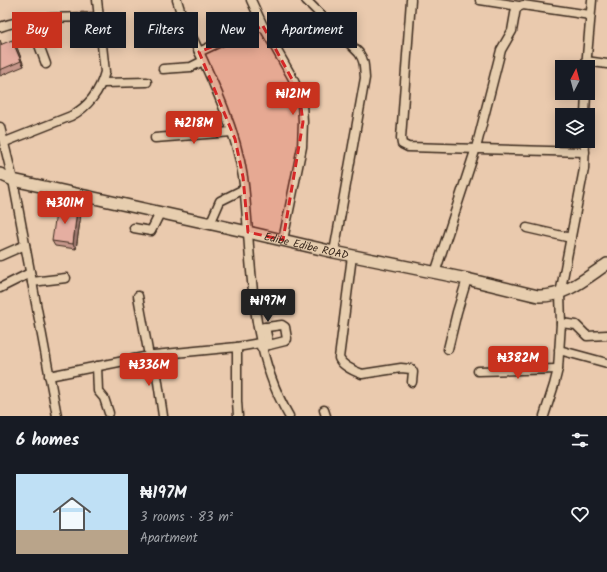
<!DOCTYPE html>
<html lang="en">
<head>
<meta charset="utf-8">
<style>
	body { margin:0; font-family:Kalam,sans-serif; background:#242831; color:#f1f3f6; height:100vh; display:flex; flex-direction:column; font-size:15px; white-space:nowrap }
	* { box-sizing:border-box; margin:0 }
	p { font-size:13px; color:#9ea1a6 }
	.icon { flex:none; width:22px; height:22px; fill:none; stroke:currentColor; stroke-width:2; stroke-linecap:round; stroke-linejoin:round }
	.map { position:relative; height:416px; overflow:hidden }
	.drawer { display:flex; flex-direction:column; background:#171b24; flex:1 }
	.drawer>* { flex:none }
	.hud { position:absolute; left:12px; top:12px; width:400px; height:36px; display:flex; gap:8px }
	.needle { width:26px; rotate:6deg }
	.fabs { position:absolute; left:555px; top:60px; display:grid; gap:8px }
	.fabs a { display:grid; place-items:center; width:40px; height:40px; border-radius:0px; background:#171b24; box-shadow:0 2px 10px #0003; font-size:20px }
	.price { position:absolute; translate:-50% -34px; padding:0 9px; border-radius:4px; background:#c8321e; color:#fff; font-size:13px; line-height:26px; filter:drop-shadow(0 1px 2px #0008) }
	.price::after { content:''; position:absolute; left:50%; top:24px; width:12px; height:9px; margin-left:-6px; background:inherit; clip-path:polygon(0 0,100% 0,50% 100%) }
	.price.active { background:#222; color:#fff }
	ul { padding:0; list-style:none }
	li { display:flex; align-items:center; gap:12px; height:100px; padding:0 16px }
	li span { display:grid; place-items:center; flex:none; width:112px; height:80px; border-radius:0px; color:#555 }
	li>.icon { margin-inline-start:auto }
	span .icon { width:48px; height:48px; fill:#fffc; stroke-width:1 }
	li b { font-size:17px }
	h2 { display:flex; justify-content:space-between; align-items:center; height:48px; padding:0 16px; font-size:17px }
	.tag { padding:0 14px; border-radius:0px; background:#171b24; box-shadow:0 2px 10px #0003; font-size:14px; line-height:36px }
	.tag.active { background:#c8321e; color:#fff }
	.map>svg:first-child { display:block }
</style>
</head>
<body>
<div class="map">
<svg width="607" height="416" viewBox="0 0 607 416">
	<rect width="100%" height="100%" fill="#eacaae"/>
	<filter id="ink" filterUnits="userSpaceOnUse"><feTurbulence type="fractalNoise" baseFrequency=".025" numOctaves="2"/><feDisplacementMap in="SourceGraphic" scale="8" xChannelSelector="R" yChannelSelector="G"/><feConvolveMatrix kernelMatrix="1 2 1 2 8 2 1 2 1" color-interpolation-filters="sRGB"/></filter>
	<g filter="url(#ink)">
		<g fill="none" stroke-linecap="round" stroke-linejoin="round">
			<g stroke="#3b2a1e" stroke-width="11">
				<g id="minor">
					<path d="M177,0L181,13C205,66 234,119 243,177C245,191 246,205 247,219C252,286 254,357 289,416"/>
					<polyline points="251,0 263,26 292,77 299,92 302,103 303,122 302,147 283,240"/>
					<path d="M306,0L359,53C365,61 364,68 365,78L334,252"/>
					<polyline points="411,0 401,138 402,144 408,147 585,152"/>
					<polyline points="480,0 519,6"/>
					<polyline points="34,20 39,45 46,64"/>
					<path d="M0,27C30,16 67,18 99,17"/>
					<polyline points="199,52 233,36 263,26"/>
					<polyline points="586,61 607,64"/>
					<polyline points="586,67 592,0"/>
					<polyline points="163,69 191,67 203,61"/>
					<polyline points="103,83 147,82"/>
					<polyline points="585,115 586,93"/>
					<polyline points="0,127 13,180 57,416"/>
					<polyline points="155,138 232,132"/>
					<path d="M5,142L71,116C88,107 100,91 105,72L97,0"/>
					<polyline points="210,224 220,201 244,189"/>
					<polyline points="134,228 151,231 160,213"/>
					<polyline points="527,228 571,238"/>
					<polyline points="0,256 25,245"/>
					<path d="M352,256L339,358C342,366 354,371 362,374L401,368L411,369L413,372L412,382"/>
					<polyline points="435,273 476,148 501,50 512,31 516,8 523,5 590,15"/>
					<polyline points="32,282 66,278"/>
					<polyline points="0,288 30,273"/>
					<polyline points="138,296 149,356"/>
					<polyline points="561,323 576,325 587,336 607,335"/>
					<polyline points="265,327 269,345"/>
					<polyline points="259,328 282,325 285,327 287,339 285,341 261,347"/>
					<polyline points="237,347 237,401 238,416"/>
					<polyline points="448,349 457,312 467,279"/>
					<polyline points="559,350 607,363"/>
					<polyline points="154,355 163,416"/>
					<polyline points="97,366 98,391 104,398 109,413"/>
					<polyline points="478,371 558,369"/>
					<polyline points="49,376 154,355 237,347 260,343"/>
					<polyline points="324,410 326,416"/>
					<polyline points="544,416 554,385 558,369 561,323 560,294 584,169 585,141"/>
				</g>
			</g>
			<g stroke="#3b2a1e" stroke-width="14">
				<g id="major">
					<path id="s1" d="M0,174L13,180L248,232L334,252L467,279L538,296C565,297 586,278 607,264"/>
				</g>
			</g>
			<use href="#minor" stroke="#e7ceaf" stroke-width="8"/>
			<use href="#major" stroke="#e7ceaf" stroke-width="11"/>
		</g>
		<g fill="#c5968a" stroke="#3b2a1e">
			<polygon points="0,40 2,45 12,40 16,45 24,66 0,76"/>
			<polygon points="81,214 76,249 55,246 52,241"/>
		</g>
		<g fill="#a07a71" stroke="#3b2a1e">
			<polygon points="12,40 16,45 24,66 21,61"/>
			<polygon points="77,209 81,214 76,249 73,244"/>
		</g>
		<g fill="#e5aea1" stroke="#3b2a1e">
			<polygon points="12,40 21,61 0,70 0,45"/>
			<polygon points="57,206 77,209 73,244 52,241"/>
		</g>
	</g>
	<path fill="#d62828" fill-opacity="0.2" stroke="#d62828" stroke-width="3" stroke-dasharray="8 5" stroke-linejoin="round" d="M263,26L299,92L303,122L283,240L248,232L243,177L235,139L199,52Z"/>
	<g text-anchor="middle" stroke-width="3" stroke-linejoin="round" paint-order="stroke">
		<g font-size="11" fill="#3b2a1e" stroke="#e7ceaf">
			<text dy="4" stroke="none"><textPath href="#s1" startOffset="315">Edibe Edibe ROAD</textPath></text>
		</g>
	</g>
</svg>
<div class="fabs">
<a><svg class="needle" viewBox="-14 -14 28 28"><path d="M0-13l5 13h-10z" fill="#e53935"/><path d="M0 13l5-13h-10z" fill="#9ea1a6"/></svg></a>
<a><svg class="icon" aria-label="layers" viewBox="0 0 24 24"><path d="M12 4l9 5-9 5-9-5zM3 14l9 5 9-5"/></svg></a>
</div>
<b class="price" style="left:293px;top:116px">₦121M</b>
<b class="price" style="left:194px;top:145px">₦218M</b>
<b class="price" style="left:65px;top:225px">₦301M</b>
<b class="price active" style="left:268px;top:323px">₦197M</b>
<b class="price" style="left:518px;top:380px">₦382M</b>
<b class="price" style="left:149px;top:387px">₦336M</b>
<div class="hud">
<a class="tag active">Buy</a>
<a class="tag">Rent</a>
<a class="tag">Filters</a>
<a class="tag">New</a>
<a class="tag">Apartment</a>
</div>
</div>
<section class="drawer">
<h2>6 homes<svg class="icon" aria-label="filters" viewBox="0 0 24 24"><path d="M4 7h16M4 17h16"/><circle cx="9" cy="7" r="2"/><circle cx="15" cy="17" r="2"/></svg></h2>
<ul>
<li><span style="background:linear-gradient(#bfe0f5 70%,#b9a48a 0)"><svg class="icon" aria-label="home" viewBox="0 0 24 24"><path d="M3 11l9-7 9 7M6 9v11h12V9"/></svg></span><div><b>₦197M</b><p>3 rooms · 83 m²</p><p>Apartment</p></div><svg class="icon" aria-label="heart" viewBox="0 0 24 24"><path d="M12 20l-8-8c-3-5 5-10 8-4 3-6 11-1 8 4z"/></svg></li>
</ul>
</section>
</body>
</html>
